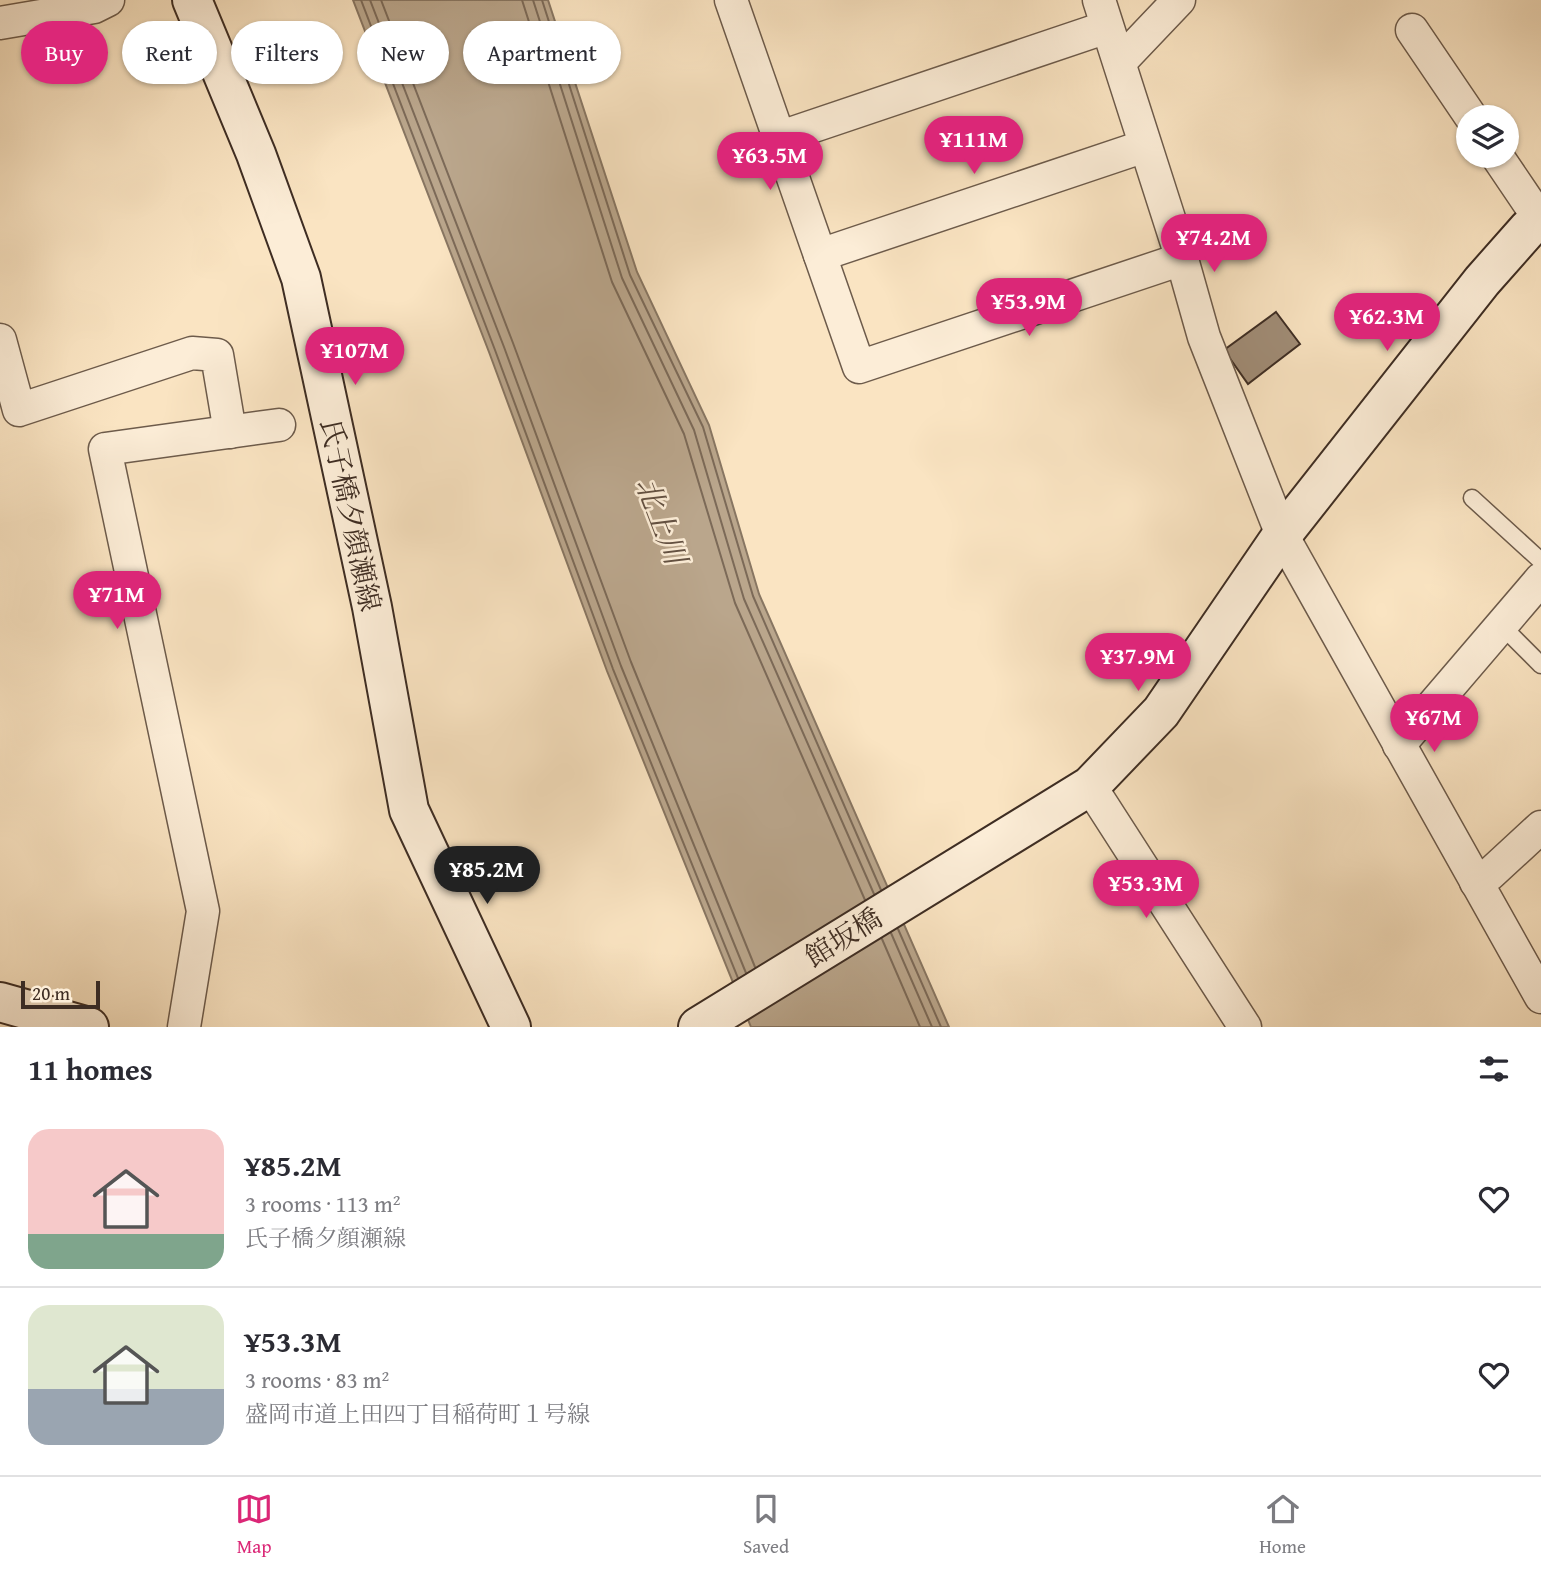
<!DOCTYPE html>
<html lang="en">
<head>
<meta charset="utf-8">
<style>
	body { margin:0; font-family:"Gentium Book Plus","Noto Serif JP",serif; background:#f2f2f3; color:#2b2b33; height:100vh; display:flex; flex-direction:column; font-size:26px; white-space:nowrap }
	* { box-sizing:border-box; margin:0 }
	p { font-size:23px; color:#7c7c81 }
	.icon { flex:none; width:38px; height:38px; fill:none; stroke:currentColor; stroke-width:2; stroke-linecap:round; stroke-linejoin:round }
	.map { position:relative; height:1027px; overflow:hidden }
	.details { display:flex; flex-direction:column; background:#fff; flex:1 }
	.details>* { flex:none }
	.top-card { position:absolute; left:21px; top:21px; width:700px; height:63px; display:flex; gap:14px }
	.controls { position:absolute; left:1456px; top:105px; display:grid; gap:14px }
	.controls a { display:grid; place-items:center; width:63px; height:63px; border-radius:50%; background:#fff; box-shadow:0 2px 5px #0004; font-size:35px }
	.scale { position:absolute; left:21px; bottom:18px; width:79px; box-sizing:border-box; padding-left:7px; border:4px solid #3e2d23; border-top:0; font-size:19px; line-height:24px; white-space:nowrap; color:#3e2d23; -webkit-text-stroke:5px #fcedd7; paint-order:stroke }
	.price { position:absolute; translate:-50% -60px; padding:0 16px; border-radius:24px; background:#db2777; color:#fff; font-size:23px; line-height:46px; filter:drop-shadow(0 2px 4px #0008) }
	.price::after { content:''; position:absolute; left:50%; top:42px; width:21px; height:16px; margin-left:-10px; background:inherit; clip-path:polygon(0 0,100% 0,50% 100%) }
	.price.on { background:#222; color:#fff }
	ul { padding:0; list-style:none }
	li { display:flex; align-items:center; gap:21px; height:175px; padding:0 28px }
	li+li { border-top:2px solid #e1e1e2 }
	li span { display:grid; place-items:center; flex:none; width:196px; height:140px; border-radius:21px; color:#555 }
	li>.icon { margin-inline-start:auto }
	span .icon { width:84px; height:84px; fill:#fffc; stroke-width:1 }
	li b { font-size:30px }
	h2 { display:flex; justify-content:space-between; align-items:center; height:84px; padding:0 28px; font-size:30px }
	.pill { padding:0 24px; border-radius:32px; background:#fff; box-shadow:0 2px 5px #0004; font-size:24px; line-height:63px }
	.pill.on { background:#db2777; color:#fff }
	.dock { display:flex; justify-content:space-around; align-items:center; height:98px; border-top:2px solid #e1e1e2; background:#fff; font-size:19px; color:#7c7c81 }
	.dock a { display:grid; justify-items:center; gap:4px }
	.dock .on { color:#db2777 }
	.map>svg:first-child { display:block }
</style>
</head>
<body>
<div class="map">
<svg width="1541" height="1027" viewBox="0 0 1541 1027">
	<rect width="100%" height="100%" fill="#fae4c2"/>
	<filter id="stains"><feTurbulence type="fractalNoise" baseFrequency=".00286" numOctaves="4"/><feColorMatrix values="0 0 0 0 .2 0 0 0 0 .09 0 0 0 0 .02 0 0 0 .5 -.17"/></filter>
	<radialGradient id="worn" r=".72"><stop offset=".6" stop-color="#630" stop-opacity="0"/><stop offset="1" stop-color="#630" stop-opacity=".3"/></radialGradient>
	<polygon fill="#baa68c" stroke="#887662" stroke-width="2" points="353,0 548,0 637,272 709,425 759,594 949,1027 751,1027 607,671 489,352"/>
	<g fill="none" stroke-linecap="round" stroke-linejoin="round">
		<g stroke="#7c6a58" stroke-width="2">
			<polyline points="361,0 495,350 613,669 738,978"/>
			<polyline points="370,0 504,347 621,666 746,973"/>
			<polyline points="381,0 513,343 631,662 755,967"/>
			<polyline points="522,0 612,282 684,434 735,603 865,900"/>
			<polyline points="533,0 622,278 694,430 744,599 874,894"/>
			<polyline points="542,0 630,275 703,427 753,596 881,890"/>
			<polyline points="898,929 941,1027"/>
			<polyline points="891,933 932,1027"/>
			<polyline points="882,939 920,1027"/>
		</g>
	</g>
	<polygon fill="#a08c76" stroke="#3e2d23" stroke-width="2" points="1276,312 1300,344 1248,384 1224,350"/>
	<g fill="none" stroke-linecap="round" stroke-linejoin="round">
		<g stroke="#6d5b4b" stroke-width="19">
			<g id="lane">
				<polyline points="1472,498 1541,561"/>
				<polyline points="1501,625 1541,665"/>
			</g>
		</g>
		<g stroke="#6d5b4b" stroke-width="35">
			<g id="street">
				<polyline points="731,0 859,367 1182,259"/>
				<polyline points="1099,0 1182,259 1204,337 1282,535 1541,997"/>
				<polyline points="0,23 94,7 108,0"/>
				<polyline points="1412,30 1471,117"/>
				<polyline points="1120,62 1179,0"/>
				<polyline points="778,138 1107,27"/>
				<polyline points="1497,156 1541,221"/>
				<polyline points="820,255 1145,146"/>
				<polyline points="0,340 19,410 192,353 217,355 230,432"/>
				<polyline points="1399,745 1541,579"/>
				<polyline points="1090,786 1245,1027"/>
				<polyline points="1476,882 1490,874 1541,827"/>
				<polyline points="184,1027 203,911 105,449 279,425"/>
			</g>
		</g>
		<g stroke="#3e2d23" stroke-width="42">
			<g id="secondary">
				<polyline points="192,0 256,154 301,278 372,607 409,810 511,1027"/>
				<polyline points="0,1002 89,1027"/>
				<polyline points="698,1027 1090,786 1161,712 1282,535 1482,281 1528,229 1541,221"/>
			</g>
		</g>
		<use href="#lane" stroke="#fcedd7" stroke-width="16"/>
		<use href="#street" stroke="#fcedd7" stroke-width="32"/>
		<use href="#secondary" stroke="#fcedd7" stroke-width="38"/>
	</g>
	<g text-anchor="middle" stroke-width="5" stroke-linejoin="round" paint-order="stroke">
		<g font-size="28" fill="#3e2d23" stroke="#fcedd7">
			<text transform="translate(351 515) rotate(78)" y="10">氏子橋夕顔瀬線</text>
			<text transform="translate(843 937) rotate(-32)" y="10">館坂橋</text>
		</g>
		<g font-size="30" font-style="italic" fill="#635142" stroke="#fcedd7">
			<text transform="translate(661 521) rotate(69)" y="10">北上川</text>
		</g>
	</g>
	<rect width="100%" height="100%" filter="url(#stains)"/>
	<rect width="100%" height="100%" fill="url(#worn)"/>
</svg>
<div class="controls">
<a><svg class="icon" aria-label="layers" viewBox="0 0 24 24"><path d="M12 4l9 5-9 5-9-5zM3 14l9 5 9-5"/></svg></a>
</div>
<div class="scale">20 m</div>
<b class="price" style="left:974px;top:176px">¥111M</b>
<b class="price" style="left:770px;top:192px">¥63.5M</b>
<b class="price" style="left:1214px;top:274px">¥74.2M</b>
<b class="price" style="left:1029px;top:338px">¥53.9M</b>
<b class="price" style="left:1387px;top:353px">¥62.3M</b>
<b class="price" style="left:355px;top:387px">¥107M</b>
<b class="price" style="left:117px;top:631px">¥71M</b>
<b class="price" style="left:1138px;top:693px">¥37.9M</b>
<b class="price" style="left:1434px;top:754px">¥67M</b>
<b class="price on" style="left:487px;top:906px">¥85.2M</b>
<b class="price" style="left:1146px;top:920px">¥53.3M</b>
<div class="top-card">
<a class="pill on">Buy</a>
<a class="pill">Rent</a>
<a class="pill">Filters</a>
<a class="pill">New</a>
<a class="pill">Apartment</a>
</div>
</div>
<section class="details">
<h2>11 homes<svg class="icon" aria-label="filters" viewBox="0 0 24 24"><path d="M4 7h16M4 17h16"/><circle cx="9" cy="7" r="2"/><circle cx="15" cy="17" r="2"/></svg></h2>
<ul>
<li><span style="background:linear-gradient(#f6c9c9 75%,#7fa58c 0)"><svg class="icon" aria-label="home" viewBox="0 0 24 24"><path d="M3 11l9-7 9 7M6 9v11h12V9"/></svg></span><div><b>¥85.2M</b><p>3 rooms · 113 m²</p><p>氏子橋夕顔瀬線</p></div><svg class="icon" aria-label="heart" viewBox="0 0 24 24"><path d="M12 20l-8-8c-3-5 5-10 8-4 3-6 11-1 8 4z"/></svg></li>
<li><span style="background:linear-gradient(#dfe7d0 60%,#9aa5b1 0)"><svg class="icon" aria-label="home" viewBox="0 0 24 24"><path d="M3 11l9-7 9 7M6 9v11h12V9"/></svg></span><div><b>¥53.3M</b><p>3 rooms · 83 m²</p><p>盛岡市道上田四丁目稲荷町１号線</p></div><svg class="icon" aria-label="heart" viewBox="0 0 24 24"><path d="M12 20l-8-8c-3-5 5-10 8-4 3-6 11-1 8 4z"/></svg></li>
</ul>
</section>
<nav class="dock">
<a class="on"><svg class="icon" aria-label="map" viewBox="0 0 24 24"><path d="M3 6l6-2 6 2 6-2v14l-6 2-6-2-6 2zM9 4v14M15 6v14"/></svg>Map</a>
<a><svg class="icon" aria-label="saved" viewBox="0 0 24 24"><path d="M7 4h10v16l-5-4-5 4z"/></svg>Saved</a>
<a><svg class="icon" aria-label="home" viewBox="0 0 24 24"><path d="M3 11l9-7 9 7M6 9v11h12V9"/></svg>Home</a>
</nav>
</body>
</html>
